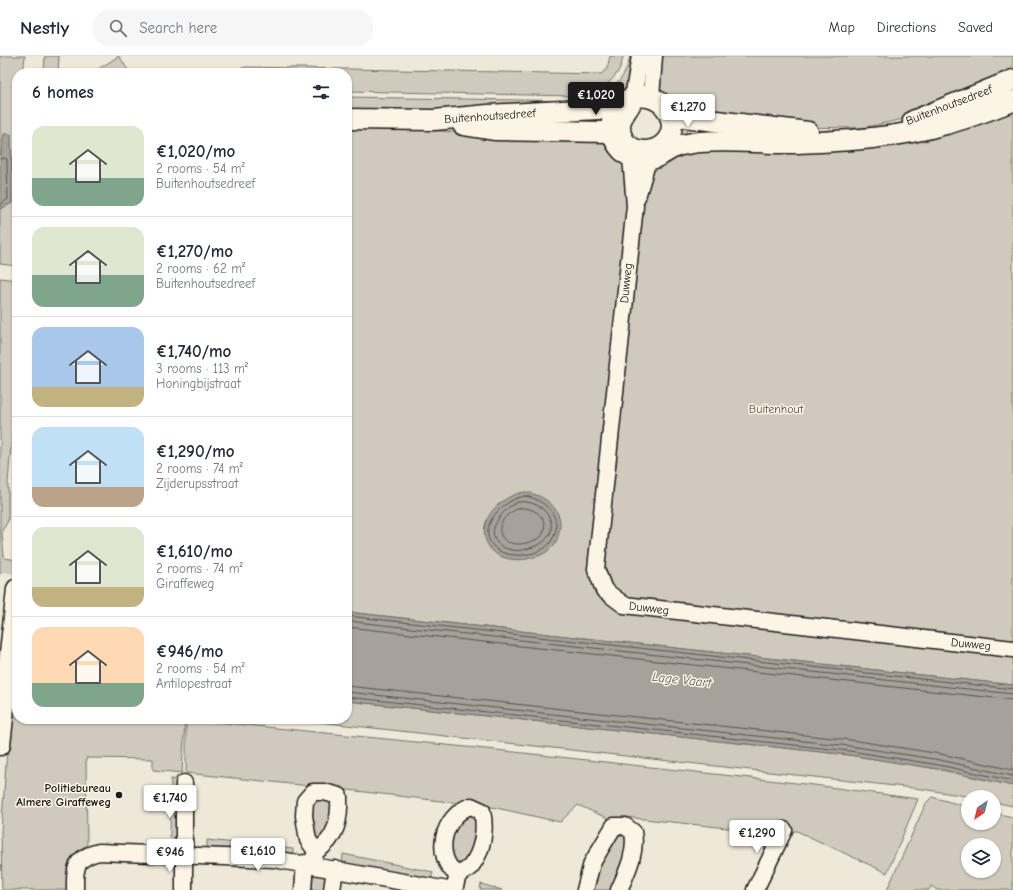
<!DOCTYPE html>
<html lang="en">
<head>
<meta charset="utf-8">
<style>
	body { margin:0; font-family:"Comic Neue",sans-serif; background:#f6f6f7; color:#1f2937; height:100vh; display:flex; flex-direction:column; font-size:15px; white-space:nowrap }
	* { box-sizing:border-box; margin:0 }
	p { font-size:13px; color:#747a83 }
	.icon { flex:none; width:22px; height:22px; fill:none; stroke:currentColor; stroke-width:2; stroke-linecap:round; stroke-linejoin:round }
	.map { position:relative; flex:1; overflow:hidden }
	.sheet { position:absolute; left:12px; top:12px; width:340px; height:656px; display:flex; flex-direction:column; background:#fff; border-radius:16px; box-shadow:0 1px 3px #0004 }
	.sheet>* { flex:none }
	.needle { width:26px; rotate:215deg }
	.controls { position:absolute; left:961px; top:734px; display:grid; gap:8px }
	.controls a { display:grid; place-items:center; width:40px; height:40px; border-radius:50%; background:#fff; box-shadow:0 1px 3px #0004; font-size:20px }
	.price { position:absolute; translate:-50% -34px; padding:0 9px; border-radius:4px; background:#fff; color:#222; font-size:13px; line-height:26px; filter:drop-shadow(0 1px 2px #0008) }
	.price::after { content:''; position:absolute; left:50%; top:24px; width:12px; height:9px; margin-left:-6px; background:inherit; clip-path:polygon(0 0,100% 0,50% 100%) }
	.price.current { background:#1c1c1c; color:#fff }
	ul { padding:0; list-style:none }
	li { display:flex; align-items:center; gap:12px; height:100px; padding:0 20px }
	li+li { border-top:1px solid #e0e1e3 }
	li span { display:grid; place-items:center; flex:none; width:112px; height:80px; border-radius:12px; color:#555 }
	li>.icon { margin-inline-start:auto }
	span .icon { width:48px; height:48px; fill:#fffc; stroke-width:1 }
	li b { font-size:17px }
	h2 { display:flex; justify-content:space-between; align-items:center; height:48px; padding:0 20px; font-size:17px }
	header { display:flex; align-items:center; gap:24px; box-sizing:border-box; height:56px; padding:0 20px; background:#fff; border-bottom:1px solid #e0e1e3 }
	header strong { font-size:19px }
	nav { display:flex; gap:22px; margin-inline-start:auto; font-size:14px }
	.search { width:280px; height:36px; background:#f6f6f7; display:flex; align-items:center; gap:10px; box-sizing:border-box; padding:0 14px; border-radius:16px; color:#747a83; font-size:15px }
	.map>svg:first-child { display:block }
</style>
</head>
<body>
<header>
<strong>Nestly</strong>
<div class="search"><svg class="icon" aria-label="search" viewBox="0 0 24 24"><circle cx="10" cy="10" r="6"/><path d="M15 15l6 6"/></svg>Search here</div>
<nav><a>Map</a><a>Directions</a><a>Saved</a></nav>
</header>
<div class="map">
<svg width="1013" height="834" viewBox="0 0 1013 834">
	<rect width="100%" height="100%" fill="#eee8d9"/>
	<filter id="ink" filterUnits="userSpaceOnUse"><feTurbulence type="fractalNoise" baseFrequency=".025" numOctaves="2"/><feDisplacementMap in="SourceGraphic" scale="8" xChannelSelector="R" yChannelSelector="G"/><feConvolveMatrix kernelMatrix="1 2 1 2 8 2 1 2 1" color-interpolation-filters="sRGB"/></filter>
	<g filter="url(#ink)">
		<g fill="#cfcabd" stroke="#76736c" fill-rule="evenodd">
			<polygon points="0,0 25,0 23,17 17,17 17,210 0,208 0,153 12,147 11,86 0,104"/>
			<polygon points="45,0 59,0 58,17 44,17"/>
			<polygon points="119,0 130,17 92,17"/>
			<path d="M610,0H623C620,27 597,35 574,40L347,35V17H220L246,11L601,18L607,13Z"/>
			<path d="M630,0H636L626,37L603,50L347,56V41L578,45C605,42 625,28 630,0Z"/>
			<polygon points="661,0 1013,0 1013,16 913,61 862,72 791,71 689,58 685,94 759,93 1013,53 1013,629 347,556 347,69 595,85 674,98 659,36"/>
			<polygon points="0,222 17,224 17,314 8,427 8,465 2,475 4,502 17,504 17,520 0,517"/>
			<polygon points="17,395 17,466 16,476 14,456"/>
			<path d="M17,639V663H185L182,717L153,714V703L86,702L87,789C65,800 70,812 70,834H2L1,776L10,654L15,648Z"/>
			<polygon points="347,645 849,699 938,713 1013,730 1013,750 994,746 994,741 972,741 922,733 292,663 347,663"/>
			<polygon points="186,663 496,694 814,729 918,743 887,817 797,775 773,777 626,761 611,764 578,749 560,766 492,751 348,734 186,717"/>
			<polygon points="171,723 181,724 180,781 170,782"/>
			<path d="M932,741L968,751V767H994V757L1013,761V834H937L931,830L929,834H887L926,747ZM968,789H994V815H968Z"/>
			<polygon points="311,742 333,744 327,780 320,785 313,782"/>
			<polygon points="468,759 474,760 478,764 473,793 464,808 456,806 450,798 453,778 457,763"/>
			<polygon points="614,777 623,777 628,784 622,807 611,834 590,834 599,808"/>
			<polygon points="207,784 293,793 293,801 207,793"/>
			<polygon points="343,798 433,816 431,824 342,807"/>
			<polygon points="310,815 327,818 325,834 309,834"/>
			<polygon points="481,828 502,834 480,834"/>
		</g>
		<g fill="#a7a299" stroke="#6f6c67">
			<polygon points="4,78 11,78 12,147 0,153 0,104"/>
			<path d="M525,436C545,439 565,454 559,476C558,482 556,488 551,492C538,506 502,509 490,492C472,468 500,439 525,436Z"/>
			<polygon points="347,556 1013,629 1013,730 938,713 849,699 347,645"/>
		</g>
		<polygon fill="#eee8d9" points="2,516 17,518 17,604 0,603 0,534"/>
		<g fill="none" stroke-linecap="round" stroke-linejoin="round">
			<g stroke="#54524e" stroke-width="1">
				<polyline points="0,103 5,102 7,103 8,143 0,149"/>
				<path d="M525,440C548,444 567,466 549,488C538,501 505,504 493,490C476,470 504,443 525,440Z"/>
				<path d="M518,446C549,442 567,480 533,491C524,494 517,496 508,493C479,484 499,454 518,446Z"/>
				<path d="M519,452C536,450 552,465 541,481C503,503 482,468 519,452Z"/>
				<polyline points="347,560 1013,633"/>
				<polyline points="347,565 1013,638"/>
				<polyline points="347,571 1013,644"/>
				<polyline points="347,630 851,684 941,698 1013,714"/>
				<polyline points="347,636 850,690 940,704 1013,720"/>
				<polyline points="347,641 850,695 939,709 1013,725"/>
			</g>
			<g stroke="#1c1c1c" stroke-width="19">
				<g id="minor">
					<polyline points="633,42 640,0"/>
					<polyline points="651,42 654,0"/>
					<polyline points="631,101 635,150 596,513 604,534 624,549 1013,593"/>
					<polyline points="637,141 648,104"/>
					<polyline points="184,727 184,834"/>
					<path d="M312,808L316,795C337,783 340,762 339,740L324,736H313L305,745L304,760L308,784L316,795"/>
					<path d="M75,834C75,812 74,802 99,796L274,803L448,834"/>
					<polyline points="303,834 305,807"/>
					<polyline points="332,834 335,813"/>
					<path d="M454,834L458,819C462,816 468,814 471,810C483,795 486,773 482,755L471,750C443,759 432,801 458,819"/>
					<path d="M585,834L592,807L614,770H625L633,776C637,796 627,816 619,834"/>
					<polyline points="755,834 784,774"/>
				</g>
			</g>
			<g stroke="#1c1c1c" stroke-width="23">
				<g id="major">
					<path d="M633,42C630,53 620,59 620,70C619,104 672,103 672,68C671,62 669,56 665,51C658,43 647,39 636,41C601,47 606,95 637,103C654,107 662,97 675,91C683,88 692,87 700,86C732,83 765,88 797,87C847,85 898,82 946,68C969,62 991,53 1013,45"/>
					<polyline points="670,57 675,60 808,76"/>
					<polyline points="347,63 434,64 488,59 617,52"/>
					<polyline points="913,65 1013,24"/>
					<polyline points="463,69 494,74 608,76 622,81"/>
					<polyline points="0,689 17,533"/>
				</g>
			</g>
			<use href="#minor" stroke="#fcf5e5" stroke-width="16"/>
			<use href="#major" stroke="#fcf5e5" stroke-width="20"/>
		</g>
	</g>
	<circle fill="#1c1c1c" stroke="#fcf5e5" stroke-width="1.5" cx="119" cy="739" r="4"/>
	<g text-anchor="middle" stroke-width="3" stroke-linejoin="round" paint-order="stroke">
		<g font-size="12" fill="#1c1c1c" stroke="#fcf5e5">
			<text transform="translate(949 49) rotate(-21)" y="4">Buitenhoutsedreef</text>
			<text transform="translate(490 60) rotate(-4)" y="4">Buitenhoutsedreef</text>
			<text transform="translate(626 227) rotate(-84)" y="4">Duwweg</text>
			<text transform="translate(649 552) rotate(7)" y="4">Duwweg</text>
			<text transform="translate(971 588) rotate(6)" y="4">Duwweg</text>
		</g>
		<g font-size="12" fill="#52504c" stroke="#fcf5e5">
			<text x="776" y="357">Buitenhout</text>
		</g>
		<g font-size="12" font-weight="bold" fill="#1c1c1c" stroke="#fcf5e5" text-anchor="end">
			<text x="111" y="736">Politiebureau<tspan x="111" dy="14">Almere Giraffeweg</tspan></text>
		</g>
		<g font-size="13" font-style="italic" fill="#5b5854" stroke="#fcf5e5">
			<text transform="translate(682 623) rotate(6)" y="5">Lage Vaart</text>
		</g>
	</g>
</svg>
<div class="controls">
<a><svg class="needle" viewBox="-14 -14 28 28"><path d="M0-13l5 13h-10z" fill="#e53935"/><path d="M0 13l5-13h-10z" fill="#747a83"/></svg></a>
<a><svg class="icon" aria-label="layers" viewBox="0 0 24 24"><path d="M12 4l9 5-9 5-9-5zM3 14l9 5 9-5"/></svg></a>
</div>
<b class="price current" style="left:596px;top:60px">€1,020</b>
<b class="price" style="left:688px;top:72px">€1,270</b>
<b class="price" style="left:170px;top:763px">€1,740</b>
<b class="price" style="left:757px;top:798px">€1,290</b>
<b class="price" style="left:258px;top:816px">€1,610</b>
<b class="price" style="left:170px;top:817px">€946</b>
<section class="sheet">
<h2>6 homes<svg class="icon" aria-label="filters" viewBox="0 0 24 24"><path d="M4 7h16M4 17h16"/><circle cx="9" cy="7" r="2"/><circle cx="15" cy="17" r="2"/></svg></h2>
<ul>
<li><span style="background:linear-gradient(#dfe7d0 65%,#7fa58c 0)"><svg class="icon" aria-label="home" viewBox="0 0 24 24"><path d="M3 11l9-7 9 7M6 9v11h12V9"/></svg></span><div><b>€1,020/mo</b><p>2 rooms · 54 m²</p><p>Buitenhoutsedreef</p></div></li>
<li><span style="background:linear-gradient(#dfe7d0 60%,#7fa58c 0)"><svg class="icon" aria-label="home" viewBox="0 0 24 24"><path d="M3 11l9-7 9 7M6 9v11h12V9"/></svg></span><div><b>€1,270/mo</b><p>2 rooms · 62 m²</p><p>Buitenhoutsedreef</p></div></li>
<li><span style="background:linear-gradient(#a9c7e8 75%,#c2b280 0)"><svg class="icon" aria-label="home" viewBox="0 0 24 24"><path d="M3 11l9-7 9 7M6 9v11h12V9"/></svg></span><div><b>€1,740/mo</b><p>3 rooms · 113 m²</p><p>Honingbijstraat</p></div></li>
<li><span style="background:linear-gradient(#bfe0f5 75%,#b9a48a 0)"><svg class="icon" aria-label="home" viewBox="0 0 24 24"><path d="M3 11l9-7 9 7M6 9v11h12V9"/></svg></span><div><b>€1,290/mo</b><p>2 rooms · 74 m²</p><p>Zijderupsstraat</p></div></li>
<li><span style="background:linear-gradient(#dfe7d0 75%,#c2b280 0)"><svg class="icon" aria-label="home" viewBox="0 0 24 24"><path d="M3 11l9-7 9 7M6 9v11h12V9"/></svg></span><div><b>€1,610/mo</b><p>2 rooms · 74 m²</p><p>Giraffeweg</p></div></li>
<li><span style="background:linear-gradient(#ffd9b3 70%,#7fa58c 0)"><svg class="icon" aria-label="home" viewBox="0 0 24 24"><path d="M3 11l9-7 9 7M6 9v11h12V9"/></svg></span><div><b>€946/mo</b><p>2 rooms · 54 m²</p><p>Antilopestraat</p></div></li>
</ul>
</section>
</div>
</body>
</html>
